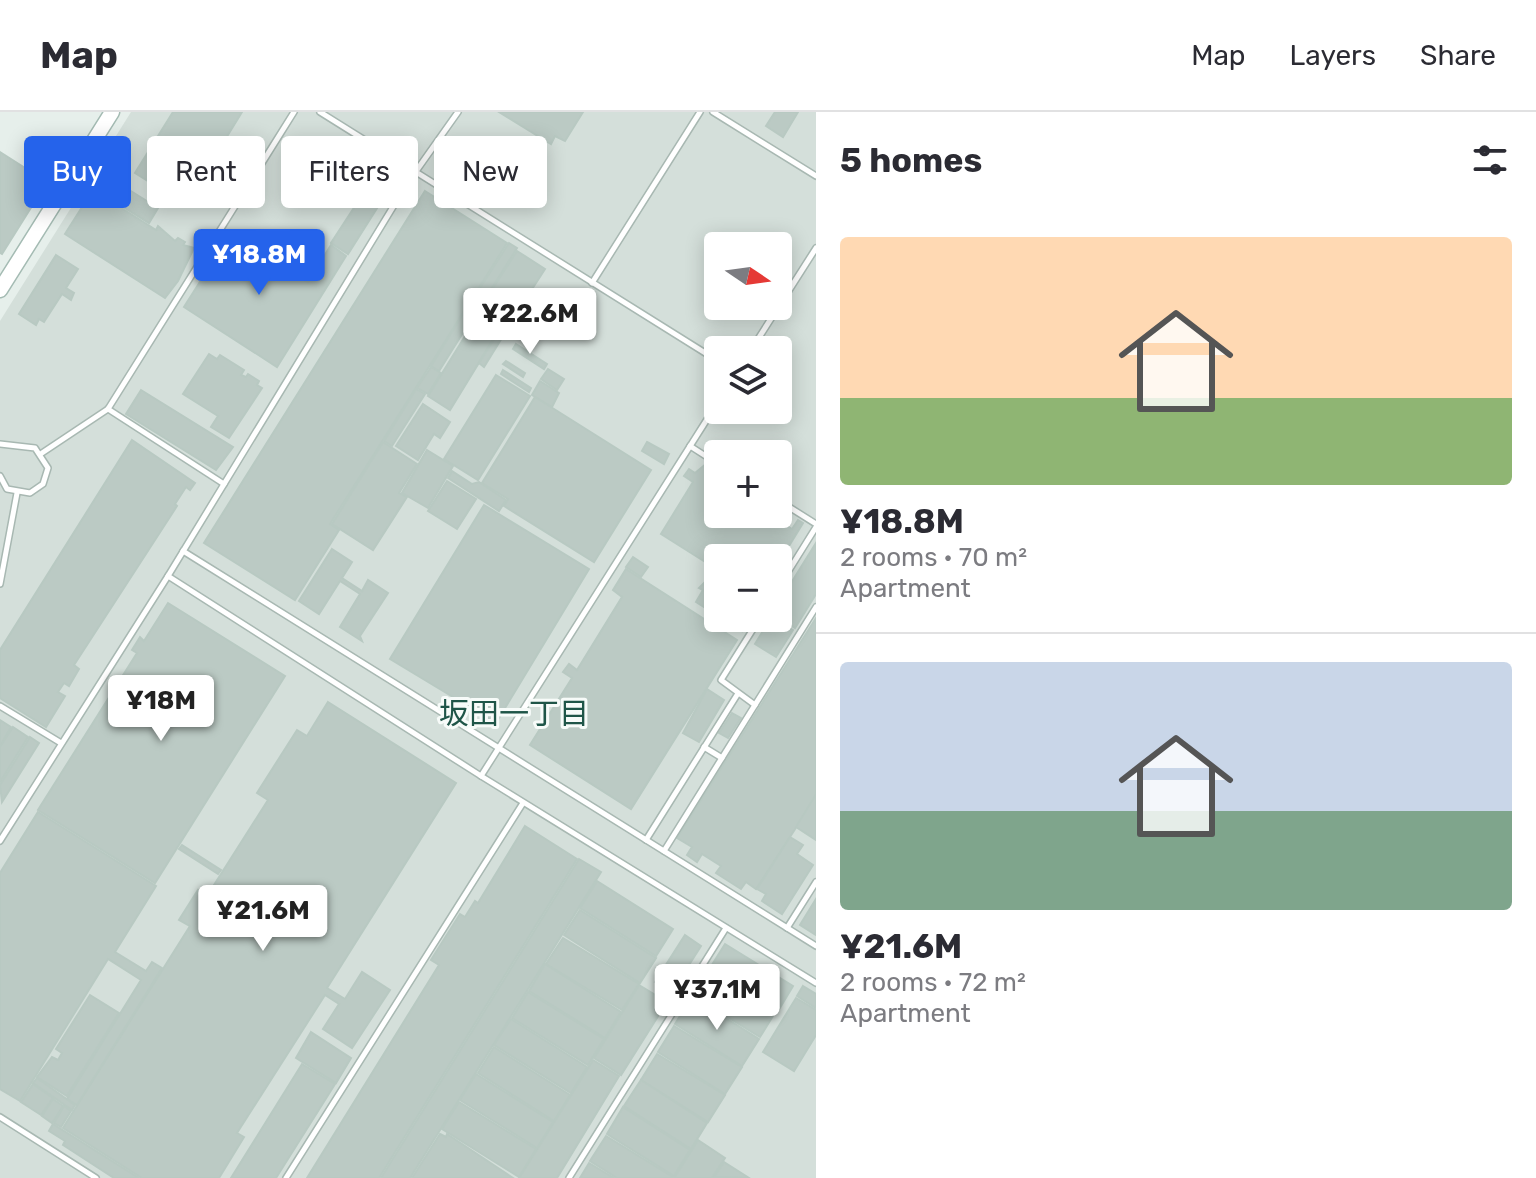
<!DOCTYPE html>
<html lang="en">
<head>
<meta charset="utf-8">
<style>
	body { margin:0; font-family:Rubik,"Noto Sans JP",sans-serif; background:#f7f7f7; color:#2b2b33; height:100vh; display:flex; flex-direction:column; font-size:30px; white-space:nowrap }
	* { box-sizing:border-box; margin:0 }
	p { font-size:26px; color:#7c7c81 }
	.icon { flex:none; width:44px; height:44px; fill:none; stroke:currentColor; stroke-width:2; stroke-linecap:round; stroke-linejoin:round }
	.map { position:relative; flex:1; overflow:hidden }
	.side { display:flex; flex-direction:column; background:#fff; width:720px }
	.side>* { flex:none }
	.top-card { position:absolute; left:24px; top:24px; width:672px; height:72px; display:flex; gap:16px }
	.needle { width:52px; rotate:103deg }
	.buttons { position:absolute; left:704px; top:120px; display:grid; gap:16px }
	.buttons a { display:grid; place-items:center; width:88px; height:88px; border-radius:8px; background:#fff; box-shadow:0 4px 20px #0003; font-size:40px }
	.price { position:absolute; translate:-50% -68px; padding:0 18px; border-radius:8px; background:#fff; color:#222; font-size:26px; line-height:52px; filter:drop-shadow(0 2px 4px #0008) }
	.price::after { content:''; position:absolute; left:50%; top:48px; width:24px; height:18px; margin-left:-12px; background:inherit; clip-path:polygon(0 0,100% 0,50% 100%) }
	.price.active { background:#2563eb; color:#fff }
	ul { padding:0; list-style:none }
	li { display:grid; align-content:center; gap:16px; height:424px; padding:0 24px }
	li+li { border-top:2px solid #e1e1e2 }
	li span { display:grid; place-items:center; height:248px; border-radius:8px; color:#555 }
	li>.icon { margin-inline-start:auto }
	span .icon { width:144px; height:144px; fill:#fffc; stroke-width:1 }
	li b { font-size:34px }
	h2 { display:flex; justify-content:space-between; align-items:center; height:96px; padding:0 24px; font-size:34px }
	.tag { padding:0 28px; border-radius:8px; background:#fff; box-shadow:0 4px 20px #0003; font-size:28px; line-height:72px }
	.tag.active { background:#2563eb; color:#fff }
	header { display:flex; align-items:center; gap:48px; box-sizing:border-box; height:112px; padding:0 40px; background:#fff; border-bottom:2px solid #e1e1e2 }
	header strong { font-size:38px }
	nav { display:flex; gap:44px; margin-inline-start:auto; font-size:28px }
	main { display:flex; flex:1; min-height:0 }
	.map>svg:first-child { display:block }
</style>
</head>
<body>
<header>
<strong>Map</strong>
<nav><a>Map</a><a>Layers</a><a>Share</a></nav>
</header>
<main>
<div class="map">
<svg width="816" height="1066" viewBox="0 0 816 1066">
	<rect width="100%" height="100%" fill="#e6efeb"/>
	<path fill="#d4dfda" fill-rule="evenodd" d="M131,0H816V1066H0V209ZM718,134H778V194H718ZM718,238H778V298H718ZM718,342H778V402H718ZM718,446H778V506H718Z"/>
	<g fill="#bbcac4" stroke="#b8c9c2" stroke-width="2">
		<polygon points="173,0 242,0 191,83 178,74 172,84 135,61"/>
		<polygon points="499,0 583,0 565,29 555,24 551,32"/>
		<polygon points="775,0 798,0 783,25 766,14"/>
		<polygon points="0,40 47,70 2,142 0,141"/>
		<polygon points="118,71 158,96 149,111 109,86"/>
		<polygon points="93,78 156,118 158,114 175,129 178,126 185,130 183,133 194,136 178,169 165,186 65,122"/>
		<polygon points="425,79 507,131 330,412 339,418 295,488 204,431"/>
		<polygon points="363,82 379,93 348,142 331,131"/>
		<polygon points="231,121 308,170 331,133 346,144 277,255 184,195"/>
		<polygon points="509,131 517,136 488,182 480,176"/>
		<polygon points="517,139 545,157 510,211 482,193"/>
		<polygon points="56,143 78,157 66,176 74,181 71,188 62,182 44,210 39,207 36,213 19,202"/>
		<polygon points="478,177 487,182 439,259 431,254"/>
		<polygon points="480,200 502,213 450,298 428,284"/>
		<polygon points="500,217 505,221 484,255 479,251"/>
		<polygon points="516,232 547,252 544,257 513,237"/>
		<polygon points="209,242 217,247 220,243 244,258 241,263 246,265 248,262 259,269 257,273 262,276 229,326 211,315 218,304 183,282"/>
		<polygon points="506,249 525,261 523,265 503,252"/>
		<polygon points="431,255 441,261 428,282 417,276"/>
		<polygon points="548,257 564,267 557,278 541,267"/>
		<polygon points="503,258 531,276 529,280 501,262"/>
		<polygon points="496,263 530,284 478,368 444,347"/>
		<polygon points="540,269 559,281 552,295 532,283"/>
		<polygon points="416,277 425,282 392,334 384,329"/>
		<polygon points="141,278 233,335 216,358 126,302"/>
		<polygon points="535,285 651,358 594,450 504,394 508,387 482,371"/>
		<polygon points="423,292 450,310 440,326 434,322 418,348 396,334"/>
		<polygon points="132,328 195,371 190,378 186,375 175,392 177,394 74,553 79,557 69,574 64,571 58,580 65,584 46,615 0,586 0,538"/>
		<polygon points="383,330 417,352 399,381 407,385 373,438 332,412"/>
		<polygon points="647,330 669,342 664,352 642,339"/>
		<polygon points="427,338 453,354 428,396 402,381"/>
		<polygon points="706,352 718,359 718,402 768,402 792,417 798,408 803,411 778,452 778,446 718,446 718,458 661,422 693,370 684,364 689,357 695,361"/>
		<polygon points="452,359 472,372 479,370 506,388 499,399 448,366"/>
		<polygon points="447,369 476,387 457,417 428,399"/>
		<polygon points="484,393 589,457 496,611 390,547"/>
		<polygon points="816,431 816,482 795,516 778,505 778,492"/>
		<polygon points="332,437 352,450 342,466 362,479 368,468 388,481 360,524 362,529 340,515 360,482 340,469 319,502 299,489"/>
		<polygon points="633,445 648,455 641,465 626,455"/>
		<polygon points="626,457 737,528 631,697 530,633 572,566 563,560 569,552 577,558 622,485 613,478"/>
		<polygon points="709,466 718,471 718,504 696,490 703,478 699,476"/>
		<polygon points="168,491 285,564 155,771 38,698 137,541 132,538 140,525 144,529"/>
		<polygon points="722,506 750,506 742,519"/>
		<polygon points="771,506 793,518 776,545 755,532"/>
		<polygon points="816,506 816,685 756,777 746,770 741,777 716,761 721,754 702,742 697,750 687,743 692,735 677,726"/>
		<polygon points="707,577 724,588 699,630 683,621"/>
		<polygon points="328,590 456,671 327,876 345,887 362,860 390,878 352,936 323,917 339,892 325,883 237,1021 244,1025 219,1066 142,1066 63,1016 190,814 179,808 198,778 207,784 268,688 257,681 297,618 307,624"/>
		<polygon points="732,601 741,606 728,626 719,621"/>
		<polygon points="0,608 11,615 0,634"/>
		<polygon points="13,615 28,625 0,670 0,635"/>
		<polygon points="30,625 39,631 2,690 0,673"/>
		<polygon points="815,684 816,685 816,728 796,715"/>
		<polygon points="38,700 156,774 115,840 146,859 152,850 162,856 77,993 67,987 141,868 108,847 20,989 0,977 0,761"/>
		<polygon points="525,714 577,747 379,1066 307,1066 439,853 431,848 460,802 465,805 475,789 478,791"/>
		<polygon points="790,725 803,733 797,742 813,753 782,802 762,789 766,782 757,777"/>
		<polygon points="182,733 221,758 218,762 179,737"/>
		<polygon points="579,747 601,760 410,1066 381,1066"/>
		<polygon points="597,769 673,817 656,844 580,796"/>
		<polygon points="816,787 816,823 800,813"/>
		<polygon points="580,798 656,846 640,871 564,823"/>
		<polygon points="685,823 701,834 671,881 655,870"/>
		<polygon points="563,826 639,872 622,898 546,852"/>
		<polygon points="725,832 793,874 778,899 710,856"/>
		<polygon points="545,852 621,900 605,926 529,879"/>
		<polygon points="709,857 776,899 760,925 693,884"/>
		<polygon points="639,873 667,890 621,963 594,946"/>
		<polygon points="803,874 816,882 816,896 797,884"/>
		<polygon points="528,880 604,927 588,953 512,906"/>
		<polygon points="90,883 119,901 67,984 37,965 52,945 58,948 62,941 56,937"/>
		<polygon points="692,885 759,927 742,954 675,912"/>
		<polygon points="796,886 816,898 816,923 794,959 763,940"/>
		<polygon points="511,907 587,955 571,981 494,933"/>
		<polygon points="674,914 742,955 725,982 658,940"/>
		<polygon points="311,920 351,946 336,971 296,946"/>
		<polygon points="494,935 570,983 554,1009 478,961"/>
		<polygon points="657,942 725,983 708,1010 641,968"/>
		<polygon points="593,948 619,964 557,1066 519,1066"/>
		<polygon points="302,952 335,972 276,1066 231,1066"/>
		<polygon points="476,962 553,1010 537,1036 460,988"/>
		<polygon points="37,966 75,993 72,998 33,971"/>
		<polygon points="641,968 707,1011 691,1037 624,994"/>
		<polygon points="33,972 53,986 41,1003 21,990"/>
		<polygon points="53,987 63,994 52,1011 42,1004"/>
		<polygon points="459,990 536,1037 519,1065 442,1017"/>
		<polygon points="64,994 71,999 61,1015 54,1011"/>
		<polygon points="623,995 690,1038 674,1064 607,1022"/>
		<polygon points="53,1012 139,1066 114,1066 63,1033 65,1029 49,1019"/>
		<polygon points="440,1022 446,1025 447,1022 513,1066 412,1066"/>
		<polygon points="606,1024 673,1065 672,1066 617,1066 590,1049"/>
		<polygon points="698,1028 725,1046 712,1066 674,1066"/>
		<polygon points="724,1050 749,1066 714,1065"/>
		<polygon points="589,1051 614,1066 580,1066"/>
	</g>
	<g fill="none" stroke-linecap="round" stroke-linejoin="round">
		<g stroke="#a8b8b2" stroke-width="8">
			<g id="lane">
				<polyline points="320,0 718,249"/>
				<polyline points="713,0 816,64"/>
				<polyline points="592,171 700,0"/>
				<polyline points="751,238 816,136"/>
				<polyline points="108,297 224,372"/>
				<polyline points="0,332 35,336 48,356 43,372 30,381 7,377 0,364"/>
				<polyline points="690,334 718,352"/>
				<polyline points="42,341 108,297 294,0"/>
				<polyline points="778,388 816,412"/>
				<polyline points="183,439 816,834"/>
				<polyline points="168,464 481,664 816,871"/>
				<polyline points="0,472 17,381"/>
				<polyline points="778,476 816,415"/>
				<polyline points="755,593 721,568 760,506"/>
				<polyline points="0,594 61,631"/>
				<polyline points="704,635 722,646"/>
				<polyline points="481,664 718,290"/>
				<polyline points="646,728 737,583"/>
				<polyline points="0,729 168,464 407,72 458,0"/>
				<polyline points="664,739 816,495"/>
				<polyline points="787,816 816,770"/>
				<polyline points="0,1005 96,1066"/>
				<polyline points="286,1066 523,691"/>
				<polyline points="569,1066 726,816"/>
			</g>
		</g>
		<g stroke="#a4bbb3" stroke-width="17">
			<polyline id="secondary" points="0,178 112,0"/>
		</g>
		<use href="#lane" stroke="#fff" stroke-width="5"/>
		<use href="#secondary" stroke="#fff" stroke-width="14"/>
	</g>
	<g text-anchor="middle" stroke-width="6" stroke-linejoin="round" paint-order="stroke">
		<g font-size="30" fill="#1f5548" stroke="#f7fbf9">
			<text x="514" y="612">坂田一丁目</text>
		</g>
	</g>
</svg>
<div class="buttons">
<a><svg class="needle" viewBox="-14 -14 28 28"><path d="M0-13l5 13h-10z" fill="#e53935"/><path d="M0 13l5-13h-10z" fill="#7c7c81"/></svg></a>
<a><svg class="icon" aria-label="layers" viewBox="0 0 24 24"><path d="M12 4l9 5-9 5-9-5zM3 14l9 5 9-5"/></svg></a>
<a>+</a>
<a>−</a>
</div>
<b class="price active" style="left:259px;top:185px">¥18.8M</b>
<b class="price" style="left:530px;top:244px">¥22.6M</b>
<b class="price" style="left:161px;top:631px">¥18M</b>
<b class="price" style="left:263px;top:841px">¥21.6M</b>
<b class="price" style="left:717px;top:920px">¥37.1M</b>
<div class="top-card">
<a class="tag active">Buy</a>
<a class="tag">Rent</a>
<a class="tag">Filters</a>
<a class="tag">New</a>
</div>
</div>
<section class="side">
<h2>5 homes<svg class="icon" aria-label="filters" viewBox="0 0 24 24"><path d="M4 7h16M4 17h16"/><circle cx="9" cy="7" r="2"/><circle cx="15" cy="17" r="2"/></svg></h2>
<ul>
<li><span style="background:linear-gradient(#ffd9b3 65%,#8fb573 0)"><svg class="icon" aria-label="home" viewBox="0 0 24 24"><path d="M3 11l9-7 9 7M6 9v11h12V9"/></svg></span><div><b>¥18.8M</b><p>2 rooms · 70 m²</p><p>Apartment</p></div></li>
<li><span style="background:linear-gradient(#c9d6e8 60%,#7fa58c 0)"><svg class="icon" aria-label="home" viewBox="0 0 24 24"><path d="M3 11l9-7 9 7M6 9v11h12V9"/></svg></span><div><b>¥21.6M</b><p>2 rooms · 72 m²</p><p>Apartment</p></div></li>
</ul>
</section>
</main>
</body>
</html>
